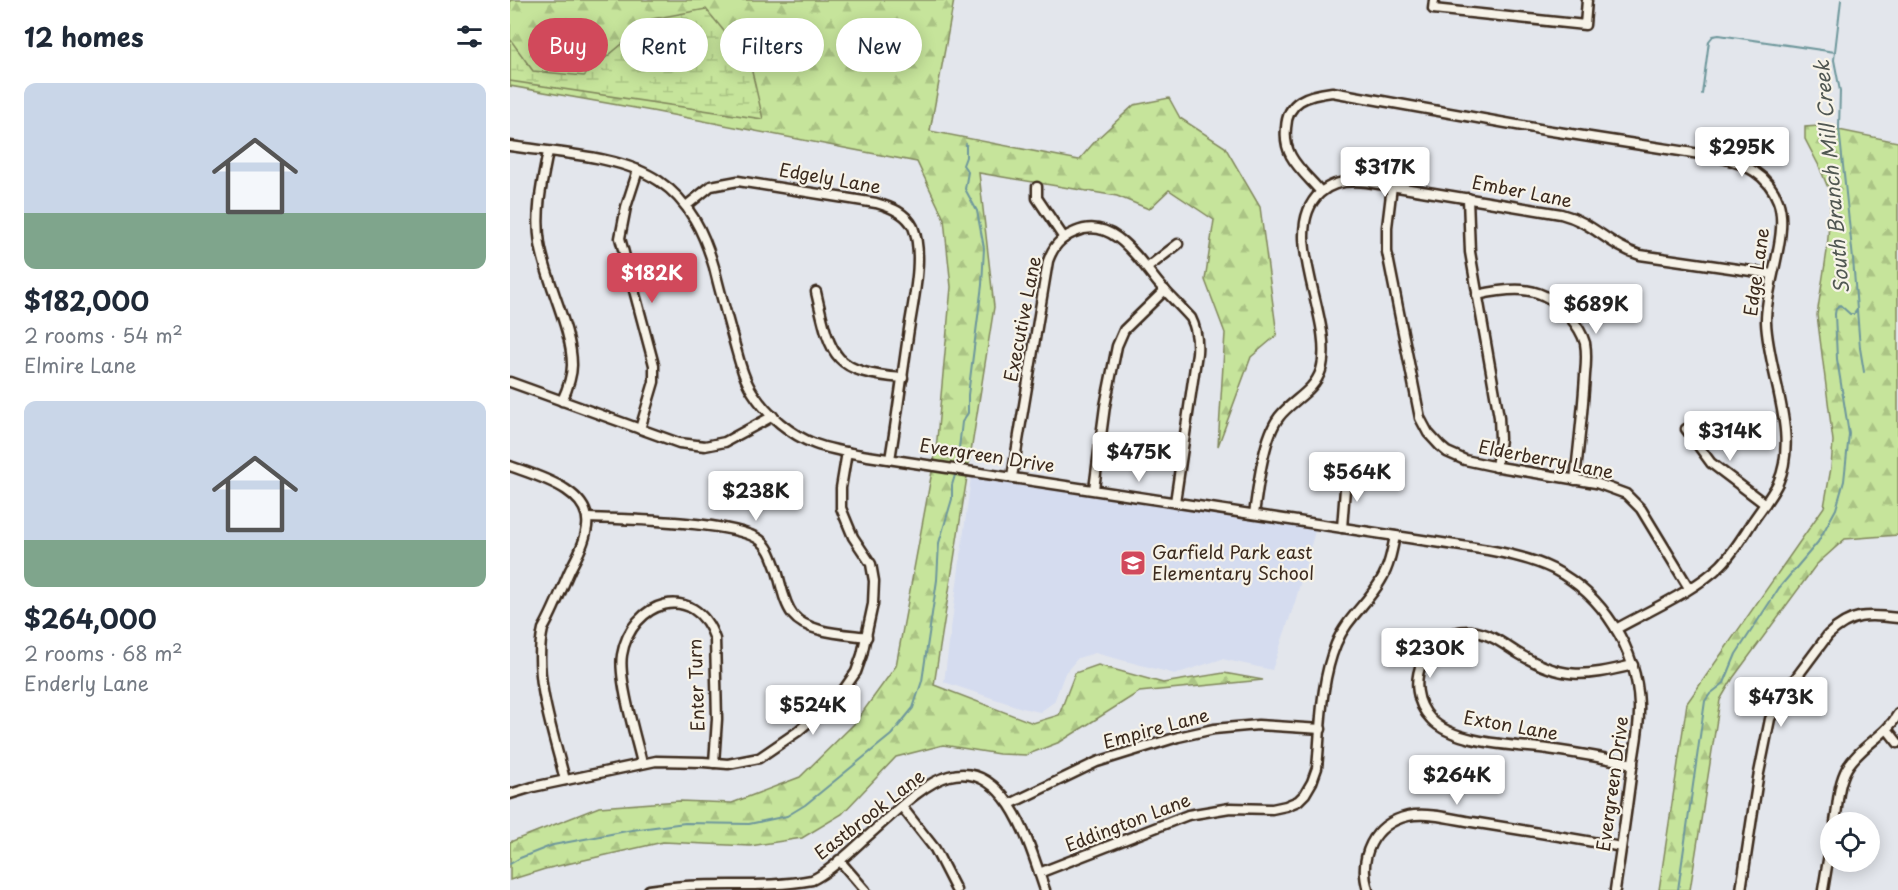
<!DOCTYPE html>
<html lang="en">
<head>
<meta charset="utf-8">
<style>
	body { margin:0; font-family:"Playpen Sans",sans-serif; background:#f2f2f3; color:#1f2937; height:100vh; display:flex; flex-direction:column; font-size:22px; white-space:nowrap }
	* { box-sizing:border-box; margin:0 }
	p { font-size:20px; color:#747a83 }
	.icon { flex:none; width:33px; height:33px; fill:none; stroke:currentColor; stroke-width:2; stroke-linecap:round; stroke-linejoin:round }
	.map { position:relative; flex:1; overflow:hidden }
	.panel { display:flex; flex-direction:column; background:#fff; width:510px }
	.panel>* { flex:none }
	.guide { position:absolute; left:18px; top:18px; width:570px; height:54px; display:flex; gap:12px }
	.buttons { position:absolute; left:1310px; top:812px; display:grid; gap:12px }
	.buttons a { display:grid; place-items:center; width:60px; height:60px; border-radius:50%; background:#fff; box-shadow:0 3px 15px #0003; font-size:30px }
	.price { position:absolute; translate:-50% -51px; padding:0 14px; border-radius:6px; background:#fff; color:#222; font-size:20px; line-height:39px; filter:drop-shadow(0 2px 3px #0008) }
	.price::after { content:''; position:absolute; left:50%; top:36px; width:18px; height:14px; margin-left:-9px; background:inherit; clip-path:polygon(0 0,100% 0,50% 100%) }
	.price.on { background:#d1495b; color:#fff }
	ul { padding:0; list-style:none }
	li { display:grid; align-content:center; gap:12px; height:318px; padding:0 24px }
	li span { display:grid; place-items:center; height:186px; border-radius:12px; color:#555 }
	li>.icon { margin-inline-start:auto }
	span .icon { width:108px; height:108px; fill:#fffc; stroke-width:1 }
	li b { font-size:26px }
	h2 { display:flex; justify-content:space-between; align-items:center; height:72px; padding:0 24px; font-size:26px }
	.pill { padding:0 21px; border-radius:27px; background:#fff; box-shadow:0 3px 15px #0003; font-size:21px; line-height:54px }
	.pill.on { background:#d1495b; color:#fff }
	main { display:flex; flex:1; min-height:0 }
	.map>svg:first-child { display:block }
</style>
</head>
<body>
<main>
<section class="panel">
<h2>12 homes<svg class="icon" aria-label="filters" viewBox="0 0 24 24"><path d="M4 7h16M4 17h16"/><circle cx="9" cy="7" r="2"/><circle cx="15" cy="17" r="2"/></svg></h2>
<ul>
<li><span style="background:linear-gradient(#c9d6e8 70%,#7fa58c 0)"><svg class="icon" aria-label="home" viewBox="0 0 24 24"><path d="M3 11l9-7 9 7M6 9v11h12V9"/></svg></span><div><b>$182,000</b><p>2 rooms · 54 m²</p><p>Elmire Lane</p></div></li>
<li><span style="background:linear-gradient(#c9d6e8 75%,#7fa58c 0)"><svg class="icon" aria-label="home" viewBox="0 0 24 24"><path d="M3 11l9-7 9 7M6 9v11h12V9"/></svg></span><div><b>$264,000</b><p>2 rooms · 68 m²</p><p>Enderly Lane</p></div></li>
</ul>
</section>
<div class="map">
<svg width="1388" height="890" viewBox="0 0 1388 890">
	<defs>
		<pattern id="forest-firs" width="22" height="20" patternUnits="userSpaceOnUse" patternTransform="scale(1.5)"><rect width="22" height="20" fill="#c6e49b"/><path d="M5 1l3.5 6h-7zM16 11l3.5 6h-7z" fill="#abc485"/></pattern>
		<pattern id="wetland-marsh" width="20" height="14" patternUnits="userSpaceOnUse" patternTransform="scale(1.5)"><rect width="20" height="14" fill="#c6e49b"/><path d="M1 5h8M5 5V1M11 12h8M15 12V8" fill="none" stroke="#abc485"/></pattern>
	</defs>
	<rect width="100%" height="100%" fill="#e3e6ec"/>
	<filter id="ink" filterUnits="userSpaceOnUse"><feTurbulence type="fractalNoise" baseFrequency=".0167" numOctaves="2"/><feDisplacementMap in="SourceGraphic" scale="12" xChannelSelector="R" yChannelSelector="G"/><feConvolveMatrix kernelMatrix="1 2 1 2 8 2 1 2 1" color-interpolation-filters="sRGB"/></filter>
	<g filter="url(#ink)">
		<polygon fill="#d5dcef" points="462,470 807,524 785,602 762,670 712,659 665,674 585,653 568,658 555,673 544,702 530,712 512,708 434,682"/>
		<g fill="url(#forest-firs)" stroke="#80875c" stroke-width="1.5">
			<polygon points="0,0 444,0 420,131 569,160 587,139 624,105 659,98 670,118 715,147 750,207 767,335 741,357 708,446 715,333 695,280 704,220 659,190 639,209 607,196 469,173 484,307 424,685 523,723 549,715 565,673 588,665 653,683 714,673 753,680 629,692 550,742 516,755 489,754 433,745 386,757 332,814 292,838 240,846 153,842 35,869 0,880 0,842 89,807 169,801 222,803 290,777 344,724 386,666 426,450 441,287 434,219 407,162 142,111 0,86"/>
			<polygon points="1309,126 1388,142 1388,535 1335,539 1306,565 1223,678 1210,700 1180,890 1149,890 1177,703 1314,507 1321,468 1323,441 1307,315 1317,251 1321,195 1309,166 1295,139 1295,127"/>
		</g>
		<polygon fill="url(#wetland-marsh)" stroke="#80875c" stroke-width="1.5" points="196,9 240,63 253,119 0,81 0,39 23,71 74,76 142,19"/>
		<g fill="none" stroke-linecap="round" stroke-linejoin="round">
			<g stroke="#6e979b" stroke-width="2">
				<polyline points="1331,0 1324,60 1330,91 1329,128 1343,259 1350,348 1354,372"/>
				<polyline points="1192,94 1199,41 1203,36 1209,35 1325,52"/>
				<polyline points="447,466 452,422 458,413 458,395 472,285 474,248 467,211 455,189 458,172 453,165 456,157 456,144"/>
				<polyline points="0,864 10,858 43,845 122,830 175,823 239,824 277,816 295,805 381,735 403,708 412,681 427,580 429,543 442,499 442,485 446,472"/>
				<polyline points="1168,890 1195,701 1200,694 1214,683 1226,654 1269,588 1308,542 1326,509 1334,481 1339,434 1327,359 1325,314 1326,308 1330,305 1340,314 1344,314 1346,311"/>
			</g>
			<g stroke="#3b2a1e" stroke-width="13">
				<g id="minor">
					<polyline points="924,0 923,9 1075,25 1077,0"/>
					<path d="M0,146C45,153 111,155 149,181C180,202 194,233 204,267C210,292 217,317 224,342C229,359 233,378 243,393C257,415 281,435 305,444C322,450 341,453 358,456L978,550C1000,554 1023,559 1043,569C1093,595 1127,649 1129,705C1130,727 1125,747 1122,768C1117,809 1111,849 1105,890"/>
					<path d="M38,152C32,182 25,212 30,244C36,282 62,328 62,365C62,378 57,390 52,401"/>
					<polyline points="128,170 116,207 110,238 144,365 144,382 130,429"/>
					<polyline points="882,186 877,227 877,252 910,418 918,433 930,446 937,452 955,460 983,466 1086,483 1116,494 1131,509 1179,588"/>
					<polyline points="527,187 527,198 554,238"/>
					<path d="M811,192C801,180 788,169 781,156C776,147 775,138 776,128C777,101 797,95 822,92L1035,130L1209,157C1235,164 1258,174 1268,201C1280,233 1255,286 1256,322C1258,373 1290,435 1268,483C1261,497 1251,509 1243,521C1233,536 1224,552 1211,565C1186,590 1138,611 1106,629"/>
					<polyline points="958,198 960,252 989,417 990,439 986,467"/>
					<path d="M176,206L201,186L228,181L366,203C381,207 396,213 403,227C415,256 402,306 398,336C392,377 387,418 380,459"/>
					<polyline points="637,268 668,244"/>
					<path d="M306,292C321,357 322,372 393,378"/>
					<path d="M967,295C1004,287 1033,284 1059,316C1066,324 1072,333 1075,343C1077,354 1076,365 1075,375C1073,410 1069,445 1065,480"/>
					<polyline points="0,382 169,443 195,446 215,442 263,416"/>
					<polyline points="1176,429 1201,463 1255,504"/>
					<path d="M0,466C27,476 82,490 77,527C75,542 67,557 60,570C51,590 44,610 33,629C22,676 44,735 55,780"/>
					<path d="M502,477L538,261C543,247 550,238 565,232C603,215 629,260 649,284C659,295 670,306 681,318C687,330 688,340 687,353L665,502"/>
					<polyline points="584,489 595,406 607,346 614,330 655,290"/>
					<path d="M744,514C748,487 753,438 769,417C782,400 804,392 811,370C826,320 767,233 810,193C823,181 840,180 857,182L1051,214C1083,222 1099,246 1130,255L1262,274"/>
					<path d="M78,518C113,519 225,521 250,540C259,547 262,557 266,568C271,582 273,602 283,615C297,633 336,634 357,637"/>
					<polyline points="832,528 836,476"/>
					<path d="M1123,665C1074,677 1051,680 1006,652C992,643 979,633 961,631C915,629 890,686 921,719C943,744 1006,745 1038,749C1066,753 1095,758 1123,764"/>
					<polyline points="1377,729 1388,743"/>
					<path d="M132,763C126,738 108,679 112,655C121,601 185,580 205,639L207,719L204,763"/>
					<polyline points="0,794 23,787 146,761 193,762 218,764 249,758 287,732 330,695 346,672 352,655 363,604 364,581 361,564 343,537 331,508 331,488 337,452"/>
					<polyline points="500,804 587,762 668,737 704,729 748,725 811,729"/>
					<polyline points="392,807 425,849 446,890"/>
					<path d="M1325,822C1328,804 1328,784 1337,768C1350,746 1376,736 1388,714"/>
					<polyline points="329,860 355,890"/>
					<path d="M529,873L678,815L720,808L762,809L776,806L788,801L795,794L802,782L807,768C811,727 810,683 826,644C836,619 858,603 871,580C879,567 882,551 885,536"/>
					<path d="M139,890C193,880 250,890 302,880C318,873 339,853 352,841C375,822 411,783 439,776C498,760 521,850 535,890"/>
					<path d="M858,890C848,857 863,824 898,816C918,812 943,819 962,822C1012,830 1062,838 1111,847"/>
					<path d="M1231,890L1248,778L1260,719L1271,698L1318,635C1341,613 1358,614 1388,618"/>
					<polyline points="1313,890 1320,848"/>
				</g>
			</g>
			<use href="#minor" stroke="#f7f3e8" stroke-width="8"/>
		</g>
	</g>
	<defs>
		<g id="school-square" transform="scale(1.35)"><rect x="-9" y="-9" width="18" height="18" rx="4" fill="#d1495b" stroke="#f7f3e8"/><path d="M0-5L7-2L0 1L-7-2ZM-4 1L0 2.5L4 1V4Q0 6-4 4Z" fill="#fff"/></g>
	</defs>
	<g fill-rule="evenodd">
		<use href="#school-square" x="623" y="563"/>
	</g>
	<g text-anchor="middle" stroke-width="4.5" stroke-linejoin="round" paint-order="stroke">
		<g font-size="18" fill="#3b2a1e" stroke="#f7f3e8">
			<text transform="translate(320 179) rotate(10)" y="6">Edgely Lane</text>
			<text transform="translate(1012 192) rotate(11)" y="6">Ember Lane</text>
			<text transform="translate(1247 272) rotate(-82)" y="6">Edge Lane</text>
			<text transform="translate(513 319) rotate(-79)" y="6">Executive Lane</text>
			<text transform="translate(477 456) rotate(9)" y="6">Evergreen Drive</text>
			<text transform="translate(1036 460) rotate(11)" y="6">Elderberry Lane</text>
			<text transform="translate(187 685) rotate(-92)" y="6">Enter Turn</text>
			<text transform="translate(1001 726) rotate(10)" y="6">Exton Lane</text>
			<text transform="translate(646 729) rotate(-15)" y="6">Empire Lane</text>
			<text transform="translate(1103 784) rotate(-82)" y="6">Evergreen Drive</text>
			<text transform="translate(360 815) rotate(-38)" y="6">Eastbrook Lane</text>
			<text transform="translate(618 823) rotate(-21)" y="6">Eddington Lane</text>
		</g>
		<g font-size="18" fill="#3b2a1e" stroke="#f7f3e8" text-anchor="start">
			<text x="642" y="559">Garfield Park east<tspan x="642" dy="21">Elementary School</tspan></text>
		</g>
		<g font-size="20" font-style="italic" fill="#505752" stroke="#f7f3e8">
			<text transform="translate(1322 177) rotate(-95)" y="7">South Branch Mill Creek</text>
		</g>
	</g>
</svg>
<div class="buttons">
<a><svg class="icon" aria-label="locate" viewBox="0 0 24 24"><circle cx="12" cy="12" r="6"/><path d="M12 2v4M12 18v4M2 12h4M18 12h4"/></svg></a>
</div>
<b class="price" style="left:1232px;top:178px">$295K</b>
<b class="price" style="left:875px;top:198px">$317K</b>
<b class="price on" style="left:142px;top:304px">$182K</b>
<b class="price" style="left:1086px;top:335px">$689K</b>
<b class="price" style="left:1220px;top:462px">$314K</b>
<b class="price" style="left:629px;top:483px">$475K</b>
<b class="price" style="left:847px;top:503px">$564K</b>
<b class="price" style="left:246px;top:522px">$238K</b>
<b class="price" style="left:920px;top:679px">$230K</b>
<b class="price" style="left:1271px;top:728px">$473K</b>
<b class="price" style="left:303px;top:736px">$524K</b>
<b class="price" style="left:947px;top:806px">$264K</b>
<div class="guide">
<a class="pill on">Buy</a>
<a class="pill">Rent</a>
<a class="pill">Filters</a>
<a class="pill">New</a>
</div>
</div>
</main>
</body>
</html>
